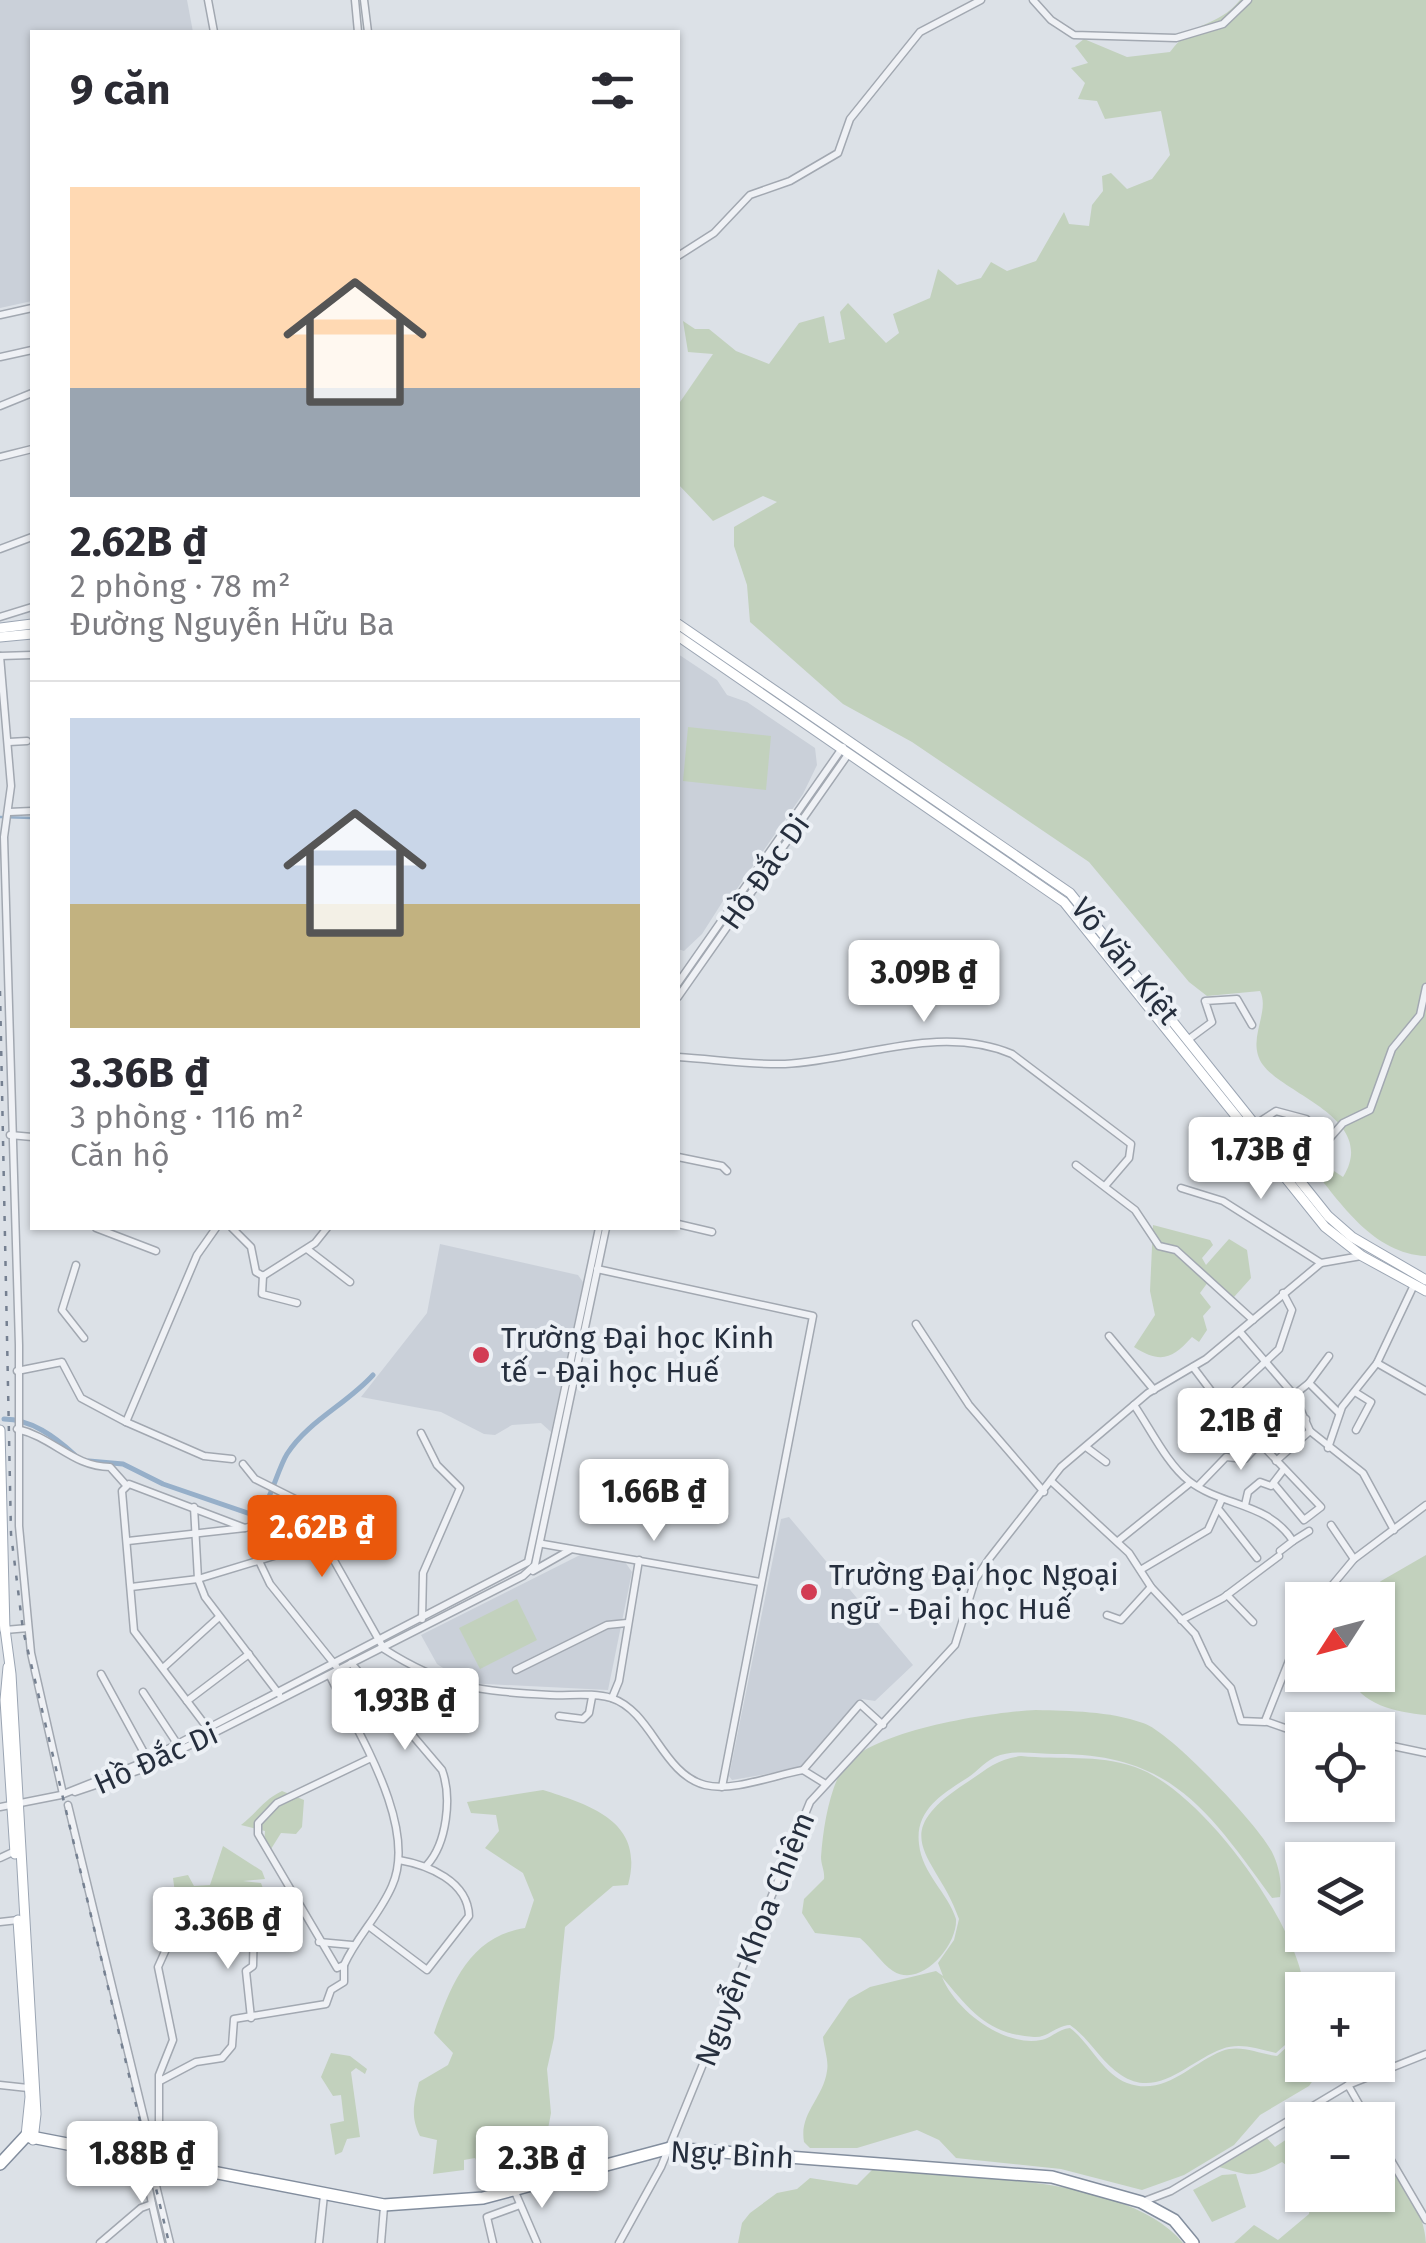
<!DOCTYPE html>
<html lang="vi">
<head>
<meta charset="utf-8">
<style>
	body { margin:0; font-family:"Fira Sans",sans-serif; background:#f7f7f7; color:#2b2b33; height:100vh; display:flex; flex-direction:column; font-size:38px; white-space:nowrap }
	* { box-sizing:border-box; margin:0 }
	p { font-size:32px; color:#7c7c81 }
	.icon { flex:none; width:55px; height:55px; fill:none; stroke:currentColor; stroke-width:2; stroke-linecap:round; stroke-linejoin:round }
	.map { position:relative; flex:1; overflow:hidden }
	.details { position:absolute; left:30px; top:30px; width:650px; height:1200px; display:flex; flex-direction:column; background:#fff; border-radius:0px; box-shadow:0 2px 8px #0004 }
	.details>* { flex:none }
	.needle { width:65px; rotate:234deg }
	.fabs { position:absolute; left:1285px; top:1582px; display:grid; gap:20px }
	.fabs a { display:grid; place-items:center; width:110px; height:110px; border-radius:0px; background:#fff; box-shadow:0 2px 8px #0004; font-size:50px }
	.price { position:absolute; translate:-50% -85px; padding:0 22px; border-radius:10px; background:#fff; color:#222; font-size:32px; line-height:65px; filter:drop-shadow(0 2px 5px #0008) }
	.price::after { content:''; position:absolute; left:50%; top:60px; width:30px; height:22px; margin-left:-15px; background:inherit; clip-path:polygon(0 0,100% 0,50% 100%) }
	.price.active { background:#ea580c; color:#fff }
	ul { padding:0; list-style:none }
	li { display:grid; align-content:center; gap:20px; height:530px; padding:0 40px }
	li+li { border-top:2px solid #e1e1e2 }
	li span { display:grid; place-items:center; height:310px; border-radius:0px; color:#555 }
	li>.icon { margin-inline-start:auto }
	span .icon { width:180px; height:180px; fill:#fffc; stroke-width:1 }
	li b { font-size:42px }
	h2 { display:flex; justify-content:space-between; align-items:center; height:120px; padding:0 40px; font-size:42px }
	.map>svg:first-child { display:block }
</style>
</head>
<body>
<div class="map">
<svg width="1426" height="2243" viewBox="0 0 1426 2243">
	<rect width="100%" height="100%" fill="#dce1e7"/>
	<g fill="#cad0d9">
		<polygon points="0,0 187,0 193,32 32,32 32,301 0,308"/>
		<polygon points="678,654 717,680 727,695 747,702 815,748 817,765 803,794 727,903 723,901 702,934 684,951 678,949"/>
		<polygon points="440,1244 578,1275 583,1282 551,1432 541,1423 512,1425 495,1435 484,1434 441,1412 361,1397 427,1313"/>
		<polygon points="789,1517 913,1665 875,1701 862,1699 801,1768 732,1780 729,1776 781,1519"/>
		<polygon points="582,1554 625,1562 632,1572 608,1690 466,1683 437,1664 421,1635"/>
	</g>
	<g fill="#c2d1bd">
		<path d="M1240,0H1426V1256C1374,1254 1340,1203 1311,1166L1316,1159L1343,1177C1379,1119 1285,1095 1263,1065C1245,1040 1271,1013 1260,991L1207,996L1189,982L1089,862L912,742L843,704L750,622L747,585L734,546V527L777,502L763,496L713,521L678,484L680,402L713,354L688,352L683,321L695,329H709L736,351L769,364L799,323L824,316L829,343L845,339L840,312L848,303L886,343L899,333L893,314L930,298L938,269L957,285L981,278L991,262L1007,271L1036,261L1064,212L1069,224L1089,226L1092,205L1103,191L1102,176L1111,173L1127,189L1152,179L1170,155L1161,111L1105,119L1097,101L1078,99L1085,83L1071,68L1088,63L1075,46L1084,39L1127,57L1170,52C1195,18 1216,29 1240,0Z"/>
		<polygon points="688,727 771,736 766,790 683,781"/>
		<path d="M1153,1225L1210,1240L1213,1245L1202,1258L1206,1265L1229,1239L1247,1250L1251,1278L1234,1297L1211,1278L1200,1293L1211,1307L1203,1316L1207,1330L1199,1342L1192,1337C1172,1359 1161,1364 1134,1347L1155,1315L1150,1291Z"/>
		<path d="M1426,1555V1715C1396,1712 1360,1705 1349,1675H1378V1600H1360L1381,1581Z"/>
		<polygon points="517,1599 537,1640 480,1669 459,1628"/>
		<path d="M1036,1710C1071,1711 1109,1711 1143,1723C1170,1731 1259,1826 1272,1852C1279,1866 1282,1882 1280,1897L1272,1898C1209,1812 1172,1753 1055,1754C1037,1754 1012,1749 995,1757C983,1763 975,1774 964,1780C939,1796 915,1812 919,1844C922,1874 948,1893 956,1919C958,1945 921,1989 893,1971C882,1964 871,1947 860,1938L815,1933L802,1913L804,1899L824,1879C825,1871 821,1865 821,1857C823,1830 828,1797 840,1773C861,1731 992,1712 1036,1710Z"/>
		<path d="M1021,1756C1060,1760 1097,1754 1135,1767C1200,1789 1295,1919 1304,1987C1305,1994 1303,2017 1302,2030L1276,2053C1258,2049 1240,2042 1222,2049C1190,2060 1158,2100 1121,2075C1101,2062 1090,2039 1070,2025C1057,2025 1048,2038 1034,2037C987,2034 971,2011 942,1977C956,2011 1004,2047 1041,2040C1052,2038 1058,2029 1070,2028C1090,2043 1103,2074 1127,2083C1165,2097 1191,2063 1222,2051C1241,2044 1258,2054 1277,2056L1302,2033V2065H1324L1309,2086L1260,2115L1234,2145L1184,2175L1142,2190L1061,2169L956,2158L939,2140L917,2130L857,2148H810L804,2142C799,2113 823,2099 827,2071C829,2061 824,2048 823,2037L849,1999L870,1987L936,1971L943,1976L938,1963L954,1940L959,1919C937,1855 883,1837 966,1783C986,1770 996,1759 1021,1756Z"/>
		<path d="M543,1790C594,1806 645,1823 628,1885L613,1886L565,1927L554,2038L547,2069L551,2113L544,2150L480,2168L475,2158L464,2160V2170L433,2174L437,2140L420,2136C410,2116 414,2103 419,2082L448,2065L453,2053L434,2033C451,1985 469,1937 525,1928L534,1900L523,1873L485,1848L499,1831L496,1815L471,1813L467,1802Z"/>
		<path d="M282,1791L304,1800L302,1827L296,1834L281,1833L271,1849L264,1844L265,1831L241,1825C257,1813 263,1800 282,1791Z"/>
		<polygon points="223,1846 262,1871 265,1879 243,1881 261,1883 265,1894 253,1890 246,1898 239,1890 232,1893 242,1904 264,1905 267,1913 250,1926 242,1912 214,1903 193,1911 189,1922 179,1923 173,1878 188,1875 194,1886 210,1885"/>
		<polygon points="278,1917 287,1942 262,1948 253,1931 269,1918"/>
		<polygon points="331,2053 350,2056 367,2069 365,2074 356,2068 351,2072 360,2137 347,2139 342,2152 335,2155 330,2124 344,2121 341,2095 333,2096 321,2077"/>
		<path d="M1302,2129V2177L1282,2162C1251,2179 1252,2176 1219,2167L1266,2137L1275,2147Z"/>
		<path d="M1378,2152C1401,2162 1426,2219 1426,2243H1234L1254,2225L1278,2240L1309,2214L1311,2195H1378Z"/>
		<path d="M872,2170C955,2176 1128,2175 1183,2243H738L742,2223L750,2213L777,2193L797,2189L810,2178L857,2185Z"/>
		<polygon points="1236,2174 1246,2207 1212,2222 1193,2190 1222,2175"/>
	</g>
	<g fill="none" stroke-linecap="round" stroke-linejoin="round">
		<polyline stroke="#96afc9" stroke-width="2.5" points="0,817 32,818"/>
		<g stroke="#96afc9" stroke-width="5">
			<path d="M4,1419C31,1419 55,1437 75,1455"/>
			<path d="M89,1461L123,1464L163,1484L256,1516C269,1508 277,1470 287,1454C308,1421 347,1404 373,1375"/>
		</g>
		<g stroke="#a2a8b1" stroke-width="9">
			<g id="minor">
				<polyline points="208,0 214,32"/>
				<polyline points="355,0 358,32"/>
				<polyline points="364,0 368,32"/>
				<polyline points="1033,0 1051,20 1074,35 1176,38 1223,24 1248,0"/>
				<polyline points="678,256 714,233 750,195 790,181 838,153 850,119 920,32 981,0"/>
				<polyline points="0,315 32,308"/>
				<polyline points="0,357 32,350"/>
				<polyline points="0,406 32,393"/>
				<polyline points="0,457 32,449"/>
				<polyline points="0,549 32,537"/>
				<polyline points="0,617 32,607"/>
				<polyline points="0,656 11,786 4,837 19,1345 19,1526 31,1653 63,1794"/>
				<polyline points="0,656 32,655"/>
				<polyline points="9,742 27,741"/>
				<polyline points="9,812 32,811"/>
				<polyline points="678,983 843,747"/>
				<polyline points="678,997 849,753"/>
				<polyline points="1189,1039 1212,1022 1205,1001 1237,999 1252,1025"/>
				<path d="M678,1057C713,1059 750,1065 785,1064C861,1060 939,1023 1012,1054L1131,1144L1129,1158L1105,1186"/>
				<polyline points="1256,1124 1276,1111 1306,1119 1329,1139 1343,1123 1370,1110 1392,1049 1420,1015 1426,987"/>
				<polyline points="10,1135 32,1137"/>
				<polyline points="678,1157 722,1166 727,1171"/>
				<polyline points="1076,1165 1135,1210 1159,1246 1176,1250 1253,1320"/>
				<polyline points="1295,1174 1329,1139"/>
				<polyline points="1181,1188 1223,1201 1321,1263"/>
				<polyline points="678,1224 712,1232"/>
				<polyline points="96,1228 156,1251"/>
				<polyline points="216,1228 197,1255 126,1422 204,1456 232,1459"/>
				<polyline points="232,1228 251,1247 256,1272 263,1276 315,1243 327,1228"/>
				<polyline points="307,1249 350,1282"/>
				<polyline points="76,1265 62,1310 84,1338"/>
				<polyline points="597,1269 813,1316 722,1787"/>
				<polyline points="263,1276 262,1294 297,1303"/>
				<polyline points="916,1324 969,1405 1044,1492"/>
				<polyline points="1240,1332 1294,1395 1310,1431 1363,1473 1394,1530"/>
				<polyline points="1109,1336 1154,1390"/>
				<polyline points="1377,1363 1426,1391"/>
				<polyline points="1193,1367 1255,1449"/>
				<polyline points="17,1371 62,1362 81,1398 126,1422"/>
				<polyline points="1309,1383 1329,1356"/>
				<polyline points="1355,1392 1371,1402 1356,1430"/>
				<polyline points="1294,1395 1309,1383 1339,1413"/>
				<path d="M1134,1405C1150,1428 1167,1464 1189,1481C1223,1507 1268,1502 1293,1541L1280,1551"/>
				<polyline points="1219,1405 1279,1349 1292,1310 1283,1293"/>
				<path d="M17,1429C53,1437 73,1467 110,1467L126,1485"/>
				<polyline points="421,1433 437,1465 460,1488 423,1573 422,1619"/>
				<polyline points="1260,1443 1272,1431 1306,1419"/>
				<polyline points="1086,1447 1106,1462"/>
				<polyline points="1328,1448 1342,1407 1377,1363 1414,1285"/>
				<polyline points="1276,1461 1310,1431"/>
				<path d="M243,1464L255,1479L301,1502L384,1649C445,1688 479,1691 550,1695C568,1696 594,1692 611,1698C652,1711 662,1774 705,1785C734,1792 774,1775 803,1770L824,1783"/>
				<polyline points="1051,1481 1129,1553 1151,1587 1195,1634 1209,1664 1231,1688 1241,1721 1265,1722"/>
				<polyline points="1199,1485 1226,1457 1245,1459 1260,1443 1321,1507 1304,1520 1274,1484"/>
				<polyline points="1245,1505 1248,1492 1260,1482 1271,1486 1284,1469"/>
				<polyline points="194,1507 198,1579 205,1597 279,1694"/>
				<polyline points="1220,1511 1257,1558"/>
				<polyline points="1331,1525 1354,1559"/>
				<polyline points="128,1541 245,1528 307,1511"/>
				<polyline points="1118,1541 1190,1483"/>
				<polyline points="1293,1541 1309,1531"/>
				<polyline points="543,1544 760,1582"/>
				<polyline points="258,1559 270,1584 336,1666"/>
				<polyline points="1142,1569 1208,1530 1221,1501"/>
				<polyline points="533,1571 570,1550"/>
				<polyline points="131,1587 198,1579 320,1542"/>
				<polyline points="1227,1595 1253,1622"/>
				<polyline points="1320,1600 1354,1559 1426,1505"/>
				<polyline points="1107,1615 1121,1620 1151,1587"/>
				<polyline points="1181,1620 1223,1598 1279,1556"/>
				<polyline points="1302,1628 1265,1721 1302,1734"/>
				<polyline points="5,1630 28,1628"/>
				<path d="M351,1663L442,1770C452,1797 447,1843 427,1865"/>
				<polyline points="163,1668 218,1618"/>
				<polyline points="516,1670 607,1625 627,1623"/>
				<polyline points="101,1674 148,1760"/>
				<path d="M330,1676C356,1730 419,1826 392,1886C379,1916 357,1936 344,1965L337,1968L258,1834V1823L277,1803L371,1758"/>
				<polyline points="143,1692 178,1745"/>
				<polyline points="612,1698 619,1681 639,1560"/>
				<polyline points="187,1701 249,1654"/>
				<polyline points="559,1716 583,1719 589,1713 592,1697"/>
				<polyline points="209,1730 134,1631 122,1491 129,1484 245,1528"/>
				<polyline points="1378,1743 1426,1753"/>
				<polyline points="803,1770 860,1704 883,1725"/>
				<polyline points="75,1792 143,1769 523,1576 535,1565 606,1228"/>
				<polyline points="68,1805 154,2159"/>
				<polyline points="0,1807 61,1795 139,1764 528,1562 599,1228"/>
				<polyline points="0,1858 15,1851"/>
				<polyline points="0,1922 18,1920"/>
				<path d="M370,1927L427,1970L469,1916C468,1881 428,1865 399,1860"/>
				<polyline points="319,1942 352,1945"/>
				<polyline points="160,2081 196,2062 222,2058 232,2046 234,2019 326,2004 331,1990 344,1982 344,1965"/>
				<polyline points="0,2085 28,2088"/>
				<polyline points="1348,2085 1368,2120"/>
				<polyline points="1378,2138 1426,2220"/>
				<polyline points="148,2140 159,2129 159,2075 173,2040 158,1967 176,1927 195,1922 254,1923 253,1966 246,1971 251,2018"/>
				<polyline points="143,2158 152,2204"/>
				<polyline points="150,2161 170,2243"/>
				<polyline points="515,2192 537,2243"/>
				<polyline points="1142,2202 1171,2191 1348,2085 1426,2054"/>
				<polyline points="100,2243 141,2208 152,2204 161,2243"/>
				<polyline points="319,2243 324,2195"/>
				<polyline points="381,2243 384,2207"/>
				<polyline points="493,2243 487,2217 520,2205"/>
				<polyline points="619,2243 661,2167 810,1802 955,1645 975,1580 989,1559 1061,1467 1148,1393 1206,1359 1321,1263 1361,1256"/>
			</g>
		</g>
		<g stroke="#9ba5b3" stroke-width="11">
			<g id="major">
				<polyline points="678,624 1070,893 1328,1216 1352,1237 1426,1280"/>
				<polyline points="0,628 32,624"/>
				<polyline points="678,636 1064,902 1325,1227 1362,1256 1426,1291"/>
				<polyline points="0,637 32,634"/>
				<polyline points="0,1430 5,1630"/>
				<polyline points="0,1591 11,1674 36,2114 33,2140"/>
				<polyline points="8,1667 5,1700 15,1854"/>
				<polyline points="18,1920 30,2097 26,2136"/>
			</g>
		</g>
		<g stroke="#838e9e" stroke-width="14">
			<polyline id="highway" points="0,2164 26,2136 384,2205 483,2198 670,2148 1052,2177 1141,2202 1174,2220 1193,2243"/>
		</g>
		<use href="#minor" stroke="#eff1f5" stroke-width="6"/>
		<use href="#major" stroke="#fff" stroke-width="9"/>
		<use href="#highway" stroke="#fff" stroke-width="11"/>
		<polyline stroke="#758091" stroke-width="2.5" stroke-dasharray="5 10" stroke-linecap="butt" points="0,991 11,1534 23,1630 169,2243"/>
	</g>
	<g fill="#d23c54" stroke="#ecf0f5" stroke-width="4">
		<circle cx="481" cy="1355" r="10"/>
		<circle cx="809" cy="1592" r="10"/>
	</g>
	<g text-anchor="middle" stroke-width="8" stroke-linejoin="round" paint-order="stroke">
		<g font-size="30" fill="#262f3e" stroke="#ecf0f5">
			<text transform="translate(765 872) rotate(-55)" y="10">Hồ Đắc Di</text>
			<text transform="translate(1125 961) rotate(51)" y="10">Võ Văn Kiệt</text>
			<text transform="translate(156 1759) rotate(-24)" y="10">Hồ Đắc Di</text>
			<text transform="translate(755 1939) rotate(-68)" y="10">Nguyễn Khoa Chiêm</text>
			<text transform="translate(732 2155) rotate(3)" y="10">Ngự Bình</text>
		</g>
		<g font-size="30" fill="#262f3e" stroke="#ecf0f5" text-anchor="start">
			<text x="501" y="1348">Trường Đại học Kinh<tspan x="501" dy="34">tế - Đại học Huế</tspan></text>
			<text x="829" y="1585">Trường Đại học Ngoại<tspan x="829" dy="34">ngữ - Đại học Huế</tspan></text>
		</g>
	</g>
</svg>
<div class="fabs">
<a><svg class="needle" viewBox="-14 -14 28 28"><path d="M0-13l5 13h-10z" fill="#e53935"/><path d="M0 13l5-13h-10z" fill="#7c7c81"/></svg></a>
<a><svg class="icon" aria-label="locate" viewBox="0 0 24 24"><circle cx="12" cy="12" r="6"/><path d="M12 2v4M12 18v4M2 12h4M18 12h4"/></svg></a>
<a><svg class="icon" aria-label="layers" viewBox="0 0 24 24"><path d="M12 4l9 5-9 5-9-5zM3 14l9 5 9-5"/></svg></a>
<a>+</a>
<a>−</a>
</div>
<b class="price" style="left:924px;top:1025px">3.09B ₫</b>
<b class="price" style="left:1261px;top:1202px">1.73B ₫</b>
<b class="price" style="left:1241px;top:1473px">2.1B ₫</b>
<b class="price" style="left:654px;top:1544px">1.66B ₫</b>
<b class="price active" style="left:322px;top:1580px">2.62B ₫</b>
<b class="price" style="left:405px;top:1753px">1.93B ₫</b>
<b class="price" style="left:228px;top:1972px">3.36B ₫</b>
<b class="price" style="left:142px;top:2206px">1.88B ₫</b>
<b class="price" style="left:542px;top:2211px">2.3B ₫</b>
<section class="details">
<h2>9 căn<svg class="icon" aria-label="filters" viewBox="0 0 24 24"><path d="M4 7h16M4 17h16"/><circle cx="9" cy="7" r="2"/><circle cx="15" cy="17" r="2"/></svg></h2>
<ul>
<li><span style="background:linear-gradient(#ffd9b3 65%,#9aa5b1 0)"><svg class="icon" aria-label="home" viewBox="0 0 24 24"><path d="M3 11l9-7 9 7M6 9v11h12V9"/></svg></span><div><b>2.62B ₫</b><p>2 phòng · 78 m²</p><p>Đường Nguyễn Hữu Ba</p></div></li>
<li><span style="background:linear-gradient(#c9d6e8 60%,#c2b280 0)"><svg class="icon" aria-label="home" viewBox="0 0 24 24"><path d="M3 11l9-7 9 7M6 9v11h12V9"/></svg></span><div><b>3.36B ₫</b><p>3 phòng · 116 m²</p><p>Căn hộ</p></div></li>
</ul>
</section>
</div>
</body>
</html>
